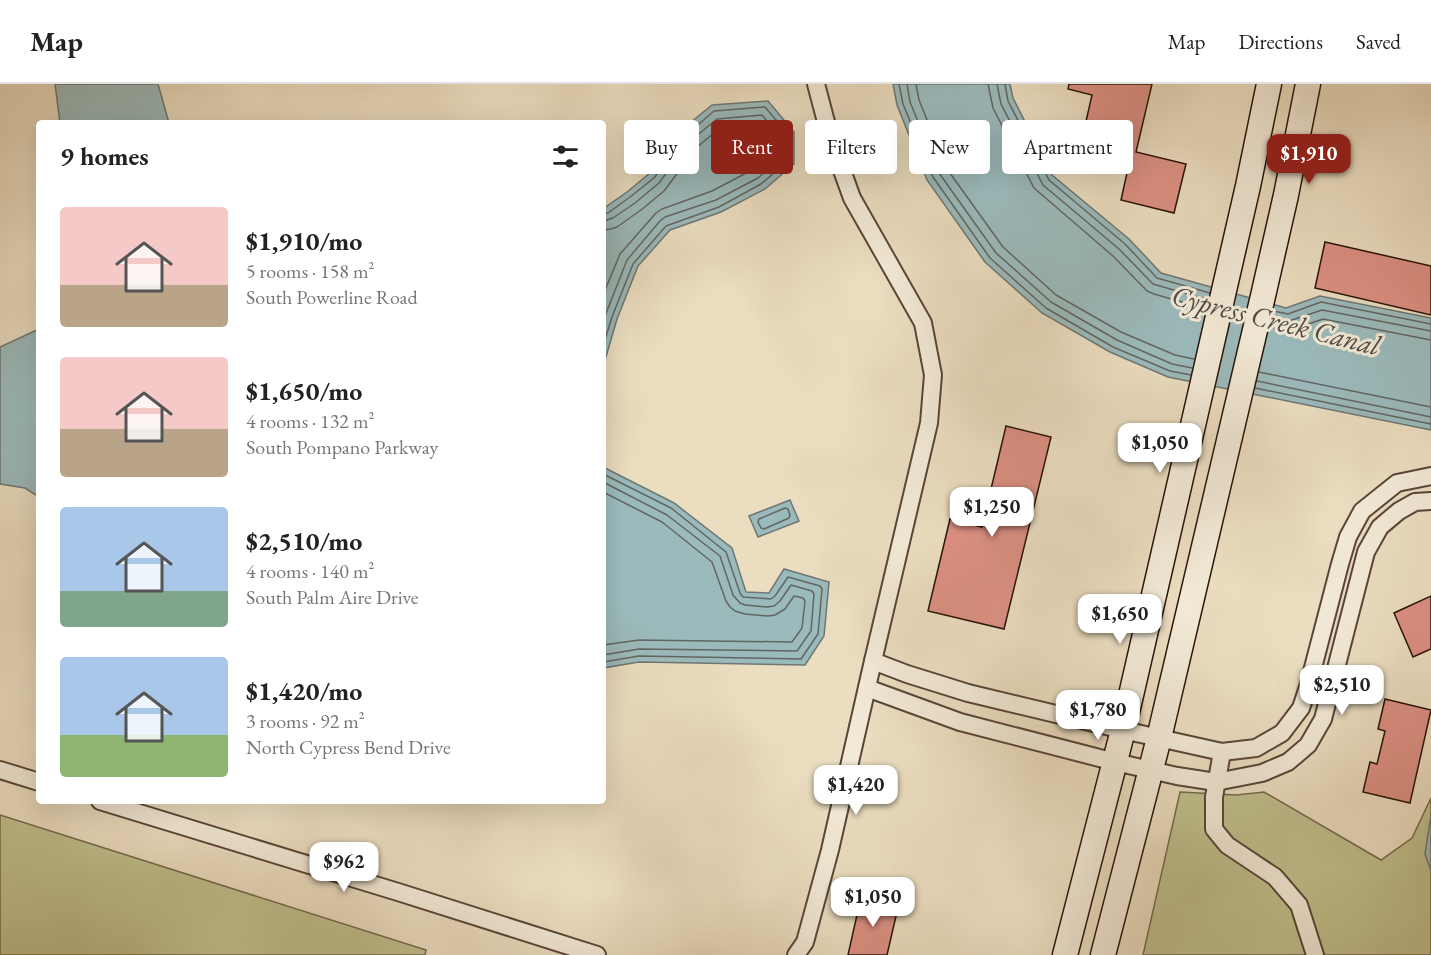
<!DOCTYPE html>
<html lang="en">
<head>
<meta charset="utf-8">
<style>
	body { margin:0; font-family:"EB Garamond",serif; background:#f2f2f2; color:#222; height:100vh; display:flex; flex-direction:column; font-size:22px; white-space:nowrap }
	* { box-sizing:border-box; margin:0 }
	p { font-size:20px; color:#767676 }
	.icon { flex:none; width:33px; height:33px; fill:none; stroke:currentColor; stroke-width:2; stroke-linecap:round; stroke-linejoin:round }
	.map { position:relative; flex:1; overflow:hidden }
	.panel { position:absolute; left:36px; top:36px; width:570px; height:684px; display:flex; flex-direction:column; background:#fff; border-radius:6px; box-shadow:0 6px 24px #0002 }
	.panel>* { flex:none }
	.hud { position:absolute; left:624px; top:36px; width:570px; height:54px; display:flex; gap:12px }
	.price { position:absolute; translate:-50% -51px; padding:0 14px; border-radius:12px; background:#fff; color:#222; font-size:20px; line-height:39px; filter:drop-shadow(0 2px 3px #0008) }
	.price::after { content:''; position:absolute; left:50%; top:36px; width:18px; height:14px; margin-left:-9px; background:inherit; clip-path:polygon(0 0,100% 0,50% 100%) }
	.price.on { background:#8f2418; color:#fff }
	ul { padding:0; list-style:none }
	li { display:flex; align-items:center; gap:18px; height:150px; padding:0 24px }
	li span { display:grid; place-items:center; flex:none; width:168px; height:120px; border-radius:6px; color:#555 }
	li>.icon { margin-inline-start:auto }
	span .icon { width:72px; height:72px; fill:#fffc; stroke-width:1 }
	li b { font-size:26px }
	h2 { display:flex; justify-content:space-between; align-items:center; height:72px; padding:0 24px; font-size:26px }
	.chip { padding:0 21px; border-radius:6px; background:#fff; box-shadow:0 6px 24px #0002; font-size:21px; line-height:54px }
	.chip.on { background:#8f2418; color:#fff }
	header { display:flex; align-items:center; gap:36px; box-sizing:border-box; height:84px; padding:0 30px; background:#fff; border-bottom:2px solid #e0e0e0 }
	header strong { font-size:28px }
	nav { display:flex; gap:33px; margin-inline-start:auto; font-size:21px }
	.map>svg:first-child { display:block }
</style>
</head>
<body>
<header>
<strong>Map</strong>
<nav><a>Map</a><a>Directions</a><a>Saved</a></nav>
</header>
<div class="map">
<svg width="1431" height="871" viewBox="0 0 1431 871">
	<rect width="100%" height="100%" fill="#ebddc0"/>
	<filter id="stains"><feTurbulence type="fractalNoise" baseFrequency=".00333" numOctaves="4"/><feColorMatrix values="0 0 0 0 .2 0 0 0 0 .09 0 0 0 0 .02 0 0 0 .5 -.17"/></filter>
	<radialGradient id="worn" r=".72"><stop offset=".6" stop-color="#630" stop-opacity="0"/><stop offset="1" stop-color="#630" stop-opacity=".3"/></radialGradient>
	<g fill="#bfbf8d" stroke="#74694c" stroke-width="1.5">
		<polygon points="1180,708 1236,711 1264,708 1381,776 1412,754 1431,714 1431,871 1143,871"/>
		<polygon points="0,731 426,866 425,871 0,871"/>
	</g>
	<g fill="#9bbabb" stroke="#6d7774" stroke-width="1.5">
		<polygon points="55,0 158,0 169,39 60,39"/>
		<polygon points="893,0 1010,0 1013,14 1052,91 1129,155 1161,189 1286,224 1320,212 1431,234 1431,346 1168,293 1110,268 1042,229 985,178 927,96 897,21"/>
		<polygon points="768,17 794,48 794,80 765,105 721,128 670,146 638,182 617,235 603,283 603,125 627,108 650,89 679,48 712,21"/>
		<polygon points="39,245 39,413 25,404 0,400 0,263"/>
		<polygon points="603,383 674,419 732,464 746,508 769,509 784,485 829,498 824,552 805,581 639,578 603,584"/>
		<polygon points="790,416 799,437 758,453 749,432"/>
		<polygon points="1431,731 1431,787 1425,770"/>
	</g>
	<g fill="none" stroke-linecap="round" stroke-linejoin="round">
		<g stroke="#626662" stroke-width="1.5">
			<polyline points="899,0 903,20 933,93 990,174 1046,224 1113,263 1170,287 1191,291"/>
			<polyline points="907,0 910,18 939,89 996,169 1051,218 1117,256 1172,280 1192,284"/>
			<polyline points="916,0 919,16 947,85 1003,163 1056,211 1121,248 1175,271 1194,275"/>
			<polyline points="988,0 993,24 1034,104 1113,172 1147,207 1154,210 1206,225"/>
			<polyline points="997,0 1001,20 1043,101 1119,165 1153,200 1208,216"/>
			<polyline points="1005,0 1008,17 1049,96 1125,160 1157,194 1210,209"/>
			<polyline points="603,130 608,129 630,113 654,94 684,53 714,27 765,23 788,50 788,77 761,100 719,123 666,142 633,180 612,233 603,262"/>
			<polyline points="603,137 613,134 635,119 659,99 689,58 717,35 762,31 780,53 780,74 758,94 716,116 665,133 660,137 627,176 603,237"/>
			<polyline points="603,146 611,145 617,143 641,126 664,107 696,64 721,43 758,40 771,56 771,70 752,86 712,107 662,125 656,129 620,170 603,211"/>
			<polyline points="1273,227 1288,230 1321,218 1431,240"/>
			<polyline points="1272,234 1289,237 1322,226 1431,247"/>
			<polyline points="1270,243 1283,246 1291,246 1323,235 1431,256"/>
			<polyline points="1259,288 1431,323"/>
			<polyline points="1257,297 1431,333"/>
			<polyline points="1255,304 1431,340"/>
			<polyline points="603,390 671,424 726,468 740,509 743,513 771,515 775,512 788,493 820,502 822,505 818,550 801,575 639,572 603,578"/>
			<polyline points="603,398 667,431 720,472 733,511 740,519 745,521 767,523 774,522 780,517 791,501 812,507 814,510 811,547 797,567 639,565 603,571"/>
			<polyline points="603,408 662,438 712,478 726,517 730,523 735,527 745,530 768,532 775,531 785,525 794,512 803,514 805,517 802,544 792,558 639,556 603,561"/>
			<polygon points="785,424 788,425 790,431 789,434 764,445 761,444 758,438 759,435"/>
		</g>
	</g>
	<g fill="#dc9083" stroke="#28130a" stroke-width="1.5">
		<polygon points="1069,0 1152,0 1136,68 1186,80 1174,129 1121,116 1127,89 1077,77 1092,11 1068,5"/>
		<polygon points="1325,158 1431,182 1431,231 1315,204"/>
		<polygon points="1006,342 1051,353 1004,545 928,527 950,435 982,443"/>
		<polygon points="1431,512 1431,565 1413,573 1394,529"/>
		<polygon points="1385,615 1431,626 1410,719 1363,708 1370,678 1377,680 1385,647 1378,645"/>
		<polygon points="861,813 889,819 896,832 887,871 848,871"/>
	</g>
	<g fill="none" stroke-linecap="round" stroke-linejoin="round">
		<g stroke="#594638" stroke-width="20">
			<g id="street">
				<polyline points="873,577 907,590 968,609 1123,646 1222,668 1256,664 1282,649 1301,624 1308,603 1340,480 1348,453 1362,427 1397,399 1431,392"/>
				<polyline points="867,604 960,638 1115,678 1177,692 1216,698 1262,689 1288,678 1308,661 1323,635 1366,468 1380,443 1399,427 1415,418 1431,417"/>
				<polyline points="1222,668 1214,713 1214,745 1227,761 1275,793 1299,821 1315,871"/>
				<polyline points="0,686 39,698"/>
				<polyline points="100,717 398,808 597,871"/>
				<polyline points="796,871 805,858 830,766 873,577 929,339 933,291 923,239 852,114 830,53 816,0"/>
			</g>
		</g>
		<g stroke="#28130a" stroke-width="27">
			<g id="secondary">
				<polyline points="1065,871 1123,646 1248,102 1269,0"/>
				<polyline points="1103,871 1159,654 1263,212 1286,111 1308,0"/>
			</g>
		</g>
		<use href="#street" stroke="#f2e9d6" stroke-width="16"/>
		<use href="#secondary" stroke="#f2e9d6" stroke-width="24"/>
	</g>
	<g text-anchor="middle" stroke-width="6" stroke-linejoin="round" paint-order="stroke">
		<g font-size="28" font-style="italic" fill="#504d48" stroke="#f2e9d6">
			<text transform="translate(1276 236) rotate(14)" y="10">Cypress Creek Canal</text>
		</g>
	</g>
	<rect width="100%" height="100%" filter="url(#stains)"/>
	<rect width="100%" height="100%" fill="url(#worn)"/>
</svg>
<b class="price on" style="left:1309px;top:101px">$1,910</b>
<b class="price" style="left:1160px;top:390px">$1,050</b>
<b class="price" style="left:992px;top:454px">$1,250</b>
<b class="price" style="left:1120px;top:561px">$1,650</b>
<b class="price" style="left:1342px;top:632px">$2,510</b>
<b class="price" style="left:1098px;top:657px">$1,780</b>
<b class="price" style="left:856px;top:732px">$1,420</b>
<b class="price" style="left:344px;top:809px">$962</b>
<b class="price" style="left:873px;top:844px">$1,050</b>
<div class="hud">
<a class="chip">Buy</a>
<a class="chip on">Rent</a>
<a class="chip">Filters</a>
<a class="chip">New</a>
<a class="chip">Apartment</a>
</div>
<section class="panel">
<h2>9 homes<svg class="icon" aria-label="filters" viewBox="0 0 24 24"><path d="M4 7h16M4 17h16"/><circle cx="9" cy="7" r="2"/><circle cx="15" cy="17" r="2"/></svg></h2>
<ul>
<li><span style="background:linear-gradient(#f6c9c9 65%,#b9a48a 0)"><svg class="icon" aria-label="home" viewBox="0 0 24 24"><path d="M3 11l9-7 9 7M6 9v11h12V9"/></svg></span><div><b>$1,910/mo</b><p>5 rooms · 158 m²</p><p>South Powerline Road</p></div></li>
<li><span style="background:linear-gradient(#f6c9c9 60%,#b9a48a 0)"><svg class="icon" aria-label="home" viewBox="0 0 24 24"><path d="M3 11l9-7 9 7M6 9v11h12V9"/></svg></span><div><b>$1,650/mo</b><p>4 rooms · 132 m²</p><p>South Pompano Parkway</p></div></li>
<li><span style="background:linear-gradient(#a9c7e8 70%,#7fa58c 0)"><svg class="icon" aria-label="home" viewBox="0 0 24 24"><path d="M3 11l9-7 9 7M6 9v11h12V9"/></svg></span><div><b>$2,510/mo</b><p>4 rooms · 140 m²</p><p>South Palm Aire Drive</p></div></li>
<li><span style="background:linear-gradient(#a9c7e8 65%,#8fb573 0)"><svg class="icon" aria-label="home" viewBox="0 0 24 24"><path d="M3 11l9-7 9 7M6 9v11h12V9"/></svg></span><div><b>$1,420/mo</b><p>3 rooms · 92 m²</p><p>North Cypress Bend Drive</p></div></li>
</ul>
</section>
</div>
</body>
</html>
